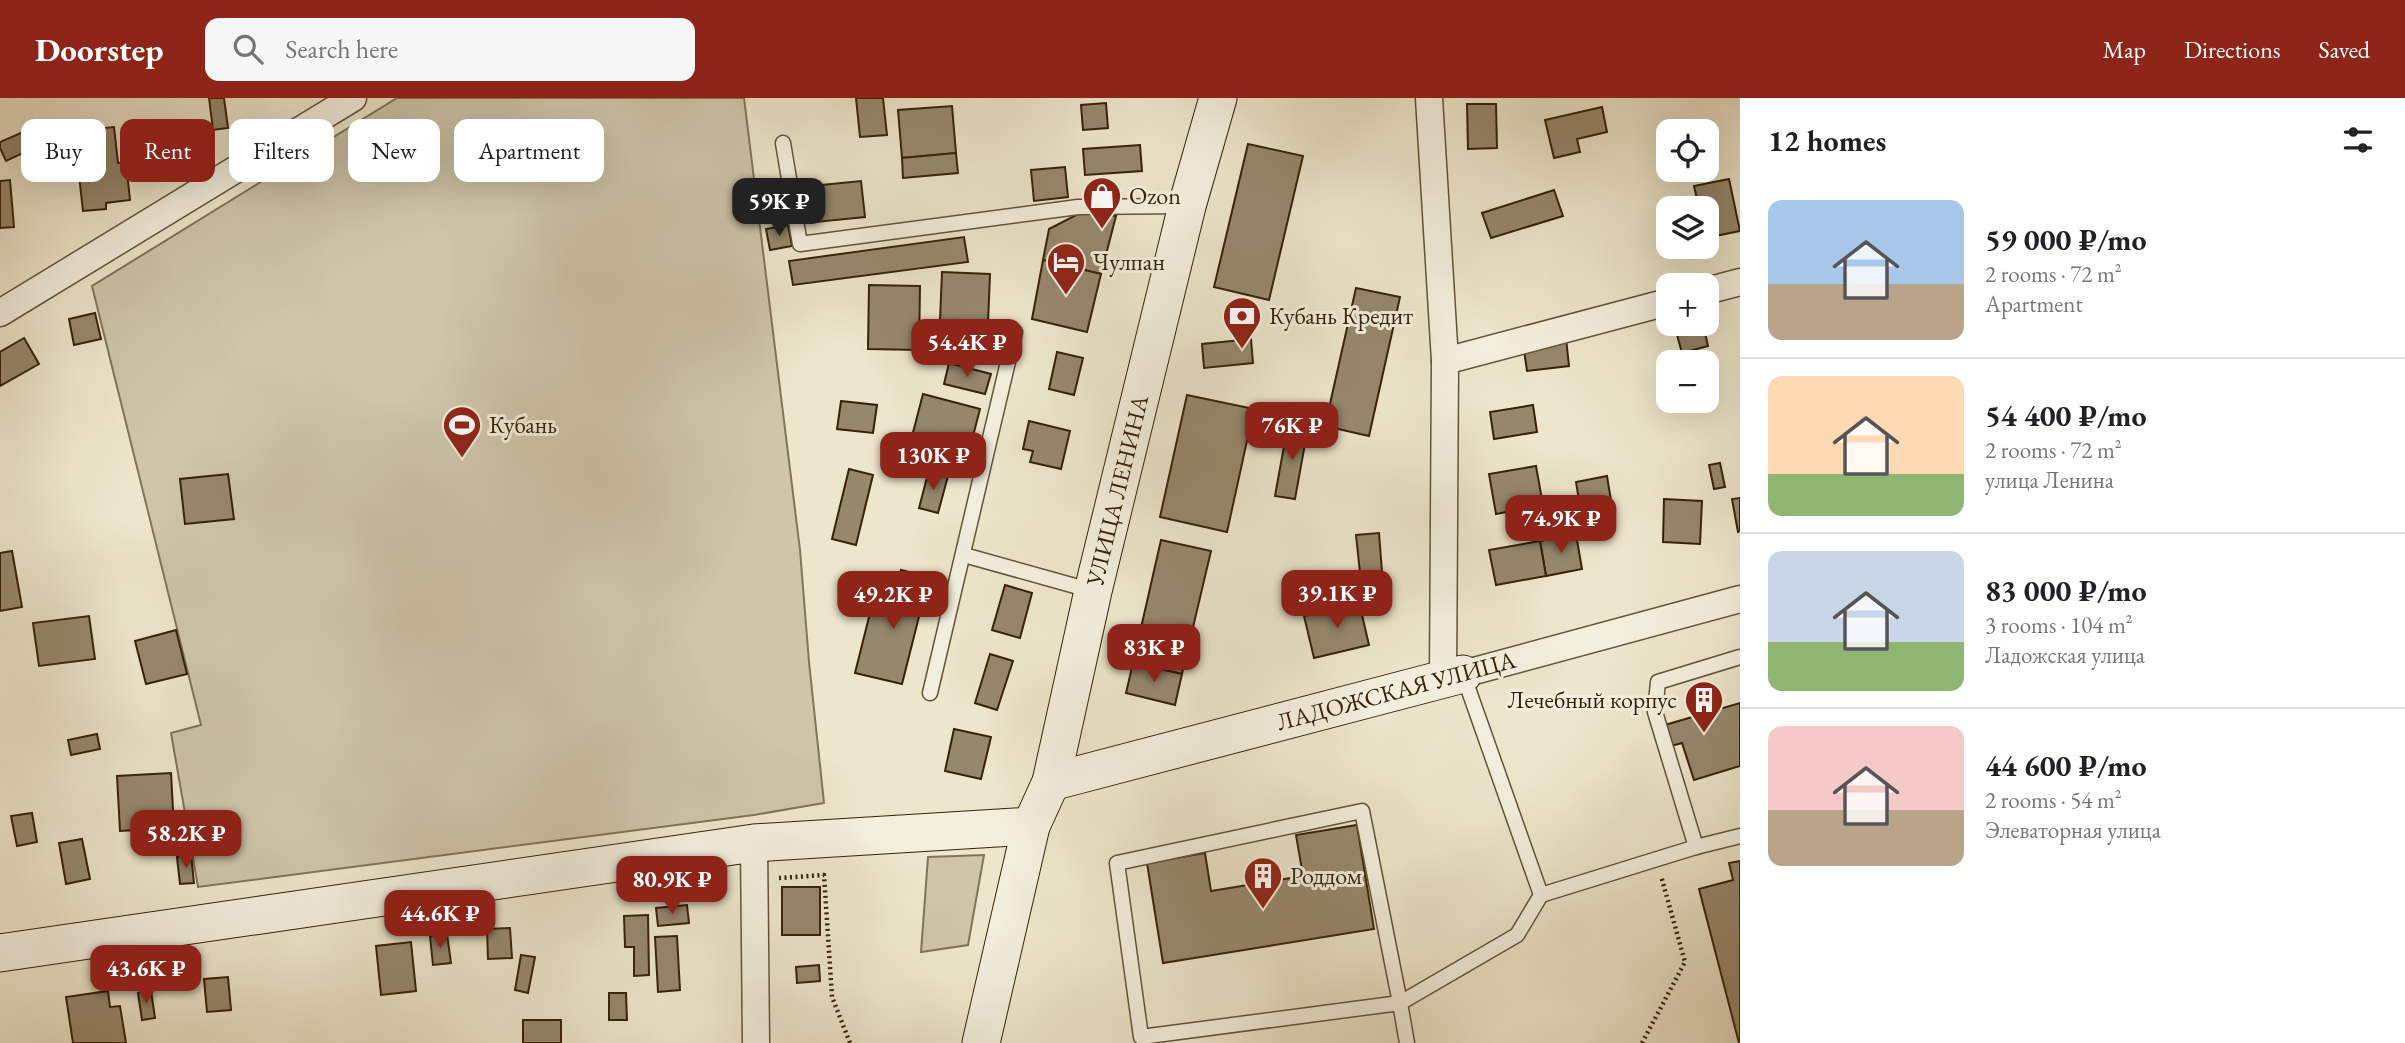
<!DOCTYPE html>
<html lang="en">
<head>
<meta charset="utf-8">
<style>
	body { margin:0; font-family:"EB Garamond",serif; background:#f6f6f6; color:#202124; height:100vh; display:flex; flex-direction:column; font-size:26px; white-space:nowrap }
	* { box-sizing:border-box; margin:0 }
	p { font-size:23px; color:#757577 }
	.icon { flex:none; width:38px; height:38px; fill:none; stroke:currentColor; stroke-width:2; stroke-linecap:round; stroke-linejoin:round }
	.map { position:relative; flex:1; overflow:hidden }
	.drawer { display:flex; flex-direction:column; background:#fff; width:665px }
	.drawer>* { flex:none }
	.hud { position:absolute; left:21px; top:21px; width:665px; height:63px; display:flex; gap:14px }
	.buttons { position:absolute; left:1656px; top:21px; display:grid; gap:14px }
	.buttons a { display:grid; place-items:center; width:63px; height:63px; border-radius:14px; background:#fff; box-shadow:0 7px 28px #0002; font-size:35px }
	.price { position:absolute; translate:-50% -60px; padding:0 16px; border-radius:14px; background:#8f2418; color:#fff; font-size:23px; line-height:46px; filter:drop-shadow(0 2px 4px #0008) }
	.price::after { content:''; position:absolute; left:50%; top:42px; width:21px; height:16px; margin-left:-10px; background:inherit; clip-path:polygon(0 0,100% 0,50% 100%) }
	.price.on { background:#222; color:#fff }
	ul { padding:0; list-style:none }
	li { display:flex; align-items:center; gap:21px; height:175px; padding:0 28px }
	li+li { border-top:2px solid #e0e0e0 }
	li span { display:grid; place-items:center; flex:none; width:196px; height:140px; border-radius:14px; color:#555 }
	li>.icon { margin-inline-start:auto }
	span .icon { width:84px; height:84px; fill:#fffc; stroke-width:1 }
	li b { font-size:30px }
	h2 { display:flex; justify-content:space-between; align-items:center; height:84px; padding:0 28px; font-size:30px }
	.chip { padding:0 24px; border-radius:14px; background:#fff; box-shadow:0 7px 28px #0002; font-size:24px; line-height:63px }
	.chip.on { background:#8f2418; color:#fff }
	header { display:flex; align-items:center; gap:42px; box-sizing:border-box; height:98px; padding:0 35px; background:#8f2418; color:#fff }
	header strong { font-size:33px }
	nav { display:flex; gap:38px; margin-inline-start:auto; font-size:24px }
	.search { width:490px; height:63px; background:#f6f6f6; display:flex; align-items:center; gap:18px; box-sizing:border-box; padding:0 24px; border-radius:14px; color:#757577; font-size:26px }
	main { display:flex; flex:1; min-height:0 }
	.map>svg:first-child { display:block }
</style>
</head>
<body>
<header>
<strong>Doorstep</strong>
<div class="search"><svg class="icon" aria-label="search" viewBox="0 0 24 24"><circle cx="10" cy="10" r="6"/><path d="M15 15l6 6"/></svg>Search here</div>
<nav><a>Map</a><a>Directions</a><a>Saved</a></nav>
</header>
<main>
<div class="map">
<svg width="1740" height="945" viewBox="0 0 1740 945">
	<rect width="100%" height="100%" fill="#ede6cc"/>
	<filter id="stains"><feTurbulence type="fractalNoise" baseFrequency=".00286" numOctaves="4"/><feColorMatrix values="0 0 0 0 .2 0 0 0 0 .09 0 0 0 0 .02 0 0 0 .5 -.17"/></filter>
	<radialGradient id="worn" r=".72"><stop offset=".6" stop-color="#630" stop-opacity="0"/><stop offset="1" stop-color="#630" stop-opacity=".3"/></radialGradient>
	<g fill="#cec5aa" stroke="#827458" stroke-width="2">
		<polygon points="397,0 744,0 800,452 809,564 824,705 754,717 198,789 171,635 201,627 92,188"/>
		<polygon points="984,757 968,847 921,854 928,759"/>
	</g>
	<g fill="#96886d" stroke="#372206" stroke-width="2">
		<polygon points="209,0 224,0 228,30 213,32"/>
		<polygon points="856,0 883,0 887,37 860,39"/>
		<polygon points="1106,5 1108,30 1083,32 1081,7"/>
		<polygon points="1467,6 1496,6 1497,50 1468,51"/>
		<polygon points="952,8 956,55 902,60 898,12"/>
		<polygon points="1602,9 1607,34 1577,41 1580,54 1554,60 1545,22"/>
		<polygon points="155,25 168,70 154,74 141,30"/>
		<polygon points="114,29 118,65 126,64 130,102 106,105 106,111 83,113 74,33"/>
		<polygon points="30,31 38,48 6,63 0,50 0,44"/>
		<polygon points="1248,46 1303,58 1269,202 1214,189"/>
		<polygon points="1140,47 1142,73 1085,77 1083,51"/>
		<polygon points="956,55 958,75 903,80 902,60"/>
		<polygon points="1065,69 1068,99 1034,103 1031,72"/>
		<polygon points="1729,81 1740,133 1706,140 1706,110 1699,110 1694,88"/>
		<polygon points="10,82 14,129 0,130 0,83"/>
		<polygon points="861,83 865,119 816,124 812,88"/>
		<polygon points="1554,92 1563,118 1491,140 1482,115"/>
		<polygon points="1080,115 1116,118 1101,176 1043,162 1049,131"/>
		<polygon points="788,127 792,148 770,152 766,131"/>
		<polygon points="964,139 968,164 793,187 789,163"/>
		<polygon points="1043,162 1101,176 1087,234 1032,221"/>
		<polygon points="942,174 990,176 988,225 940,222"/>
		<polygon points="869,187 920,188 919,252 868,251"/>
		<polygon points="1356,190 1400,199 1369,338 1325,328"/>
		<polygon points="95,215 101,241 74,247 69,221"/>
		<polygon points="1674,226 1703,226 1708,248 1682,255"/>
		<polygon points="24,240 39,266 0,288 0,254"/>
		<polygon points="1566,240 1569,268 1527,273 1523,245"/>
		<polygon points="1251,241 1253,265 1204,270 1202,246"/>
		<polygon points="1057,254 1083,260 1074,297 1049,291"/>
		<polygon points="949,265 991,276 985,296 944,286"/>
		<polygon points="923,296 980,311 967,361 910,346"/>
		<polygon points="1187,297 1254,311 1227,434 1160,419"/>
		<polygon points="841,303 877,307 873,335 837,331"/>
		<polygon points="1533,307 1537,334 1494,341 1490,314"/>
		<polygon points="1029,323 1070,333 1061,371 1030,364 1033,353 1023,351"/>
		<polygon points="1288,326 1308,329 1295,401 1275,398"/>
		<polygon points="1720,365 1725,389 1714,391 1709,367"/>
		<polygon points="1536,368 1543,407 1496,416 1489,376"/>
		<polygon points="849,371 873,377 856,447 832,441"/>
		<polygon points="929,372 948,378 938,415 919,410"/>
		<polygon points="228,376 234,421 185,426 180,381"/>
		<polygon points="1607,378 1613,415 1582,421 1576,384"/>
		<polygon points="1740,400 1740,433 1738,434 1732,401"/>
		<polygon points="1664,401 1702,403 1700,446 1663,444"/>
		<polygon points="1379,435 1382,474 1360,475 1356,437"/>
		<polygon points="1576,436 1582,471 1546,478 1540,443"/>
		<polygon points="1161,442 1211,453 1182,576 1133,565"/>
		<polygon points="1540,443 1546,478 1496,487 1489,452"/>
		<polygon points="12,453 22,509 0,513 0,455"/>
		<polygon points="901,472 929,479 902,586 855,575 872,507 891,511"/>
		<polygon points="1005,487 1032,495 1020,540 992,532"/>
		<polygon points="1359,504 1369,547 1314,560 1304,518"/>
		<polygon points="89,518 95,561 39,568 33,525"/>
		<polygon points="176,532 187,576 146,586 135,543"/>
		<polygon points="990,556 1013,563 997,612 975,605"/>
		<polygon points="1133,565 1182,576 1175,607 1126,595"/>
		<polygon points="1740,605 1740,668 1694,682 1682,645 1671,648 1665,627"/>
		<polygon points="954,631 991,639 981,681 945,673"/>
		<polygon points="97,636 100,651 71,657 68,642"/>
		<polygon points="171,675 174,730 120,733 117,678"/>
		<polygon points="32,715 37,744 17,748 11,718"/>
		<polygon points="1357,727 1374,831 1163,865 1147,765 1205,755 1211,793 1303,778 1296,737"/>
		<polygon points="82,741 90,781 66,786 59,745"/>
		<polygon points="191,757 194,785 180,786 177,759"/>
		<polygon points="1740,763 1740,945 1739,945 1699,791 1733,782 1729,765"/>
		<rect x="782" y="789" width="38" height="48"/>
		<polygon points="687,807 689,825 658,828 656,810"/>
		<polygon points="648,817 649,877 634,878 634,849 625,849 624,818"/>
		<polygon points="510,830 512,860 488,861 487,831"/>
		<polygon points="447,836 451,865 433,867 430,838"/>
		<polygon points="677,838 680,892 658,894 655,839"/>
		<polygon points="411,844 416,893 381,897 376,848"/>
		<polygon points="521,857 535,859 528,895 515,892"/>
		<polygon points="819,867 820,883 797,885 796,869"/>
		<polygon points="228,879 231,912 207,914 204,881"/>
		<polygon points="108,893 110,909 120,908 126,945 73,945 66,899"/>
		<polygon points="151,893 155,920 142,922 138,895"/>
		<polygon points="609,895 626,895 627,922 609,922"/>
		<rect x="523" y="922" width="38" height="23"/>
	</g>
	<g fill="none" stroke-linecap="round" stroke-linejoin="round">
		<g stroke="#645338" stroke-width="17">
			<g id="lane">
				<polyline points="783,45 800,146 1078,109 1185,108"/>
				<polyline points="964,457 1093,493"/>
				<polyline points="930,595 1015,234"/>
				<polyline points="1696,749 1655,614 1658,584 1740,559"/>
				<polyline points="1541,797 1696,749 1740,738"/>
				<polyline points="1407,945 1400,905 1141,939 1117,765 1362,713 1400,905 1517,837 1541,797 1463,576"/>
			</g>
		</g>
		<g stroke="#645338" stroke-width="29">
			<g id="street">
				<polyline points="1429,0 1445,263 1443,581"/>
				<polyline points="1706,193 1740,184"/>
				<polyline points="0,215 353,0"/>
				<polyline points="1445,263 1668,204"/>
				<polyline points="1463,576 1740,501"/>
				<polyline points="754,745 756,945"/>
			</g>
		</g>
		<g stroke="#372206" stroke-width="39">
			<g id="secondary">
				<polyline points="1051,684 1463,576"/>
				<polyline points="0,855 754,745 1031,728"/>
				<path id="s1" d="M981,945L1031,728L1051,684L1093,493L1187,108L1218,0"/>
			</g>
		</g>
		<g stroke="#372206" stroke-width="4.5" stroke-dasharray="2 3.5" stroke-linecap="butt">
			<polyline points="779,780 824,777 832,899 850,945"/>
			<polyline points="1642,945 1685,864 1661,778"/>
		</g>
		<use href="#lane" stroke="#f3efde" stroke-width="14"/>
		<use href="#street" stroke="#f3efde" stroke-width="26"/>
		<use href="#secondary" stroke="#f3efde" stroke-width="37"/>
	</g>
	<defs>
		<g id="shop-pin" transform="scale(2.0125)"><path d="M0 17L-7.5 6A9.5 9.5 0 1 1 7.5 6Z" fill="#8f2418" stroke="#f3efde"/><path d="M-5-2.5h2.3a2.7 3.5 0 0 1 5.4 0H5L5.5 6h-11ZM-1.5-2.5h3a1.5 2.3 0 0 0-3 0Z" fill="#fff"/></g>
		<g id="hotel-pin" transform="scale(2.0125)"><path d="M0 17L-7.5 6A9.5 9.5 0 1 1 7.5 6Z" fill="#8f2418" stroke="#f3efde"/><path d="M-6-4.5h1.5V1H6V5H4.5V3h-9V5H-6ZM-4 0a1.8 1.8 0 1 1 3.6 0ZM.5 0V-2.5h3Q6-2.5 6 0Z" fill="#fff"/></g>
		<g id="bank-pin" transform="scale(2.0125)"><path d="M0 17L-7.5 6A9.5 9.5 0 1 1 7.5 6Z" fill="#8f2418" stroke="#f3efde"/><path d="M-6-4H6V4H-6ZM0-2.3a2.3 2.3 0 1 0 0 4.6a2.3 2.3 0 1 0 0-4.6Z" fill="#fff"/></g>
		<g id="stadium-pin" transform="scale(2.0125)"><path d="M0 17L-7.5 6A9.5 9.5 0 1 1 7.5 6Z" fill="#8f2418" stroke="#f3efde"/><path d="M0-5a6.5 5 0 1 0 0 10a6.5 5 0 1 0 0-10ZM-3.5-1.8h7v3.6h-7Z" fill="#fff"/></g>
		<g id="building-pin" transform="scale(2.0125)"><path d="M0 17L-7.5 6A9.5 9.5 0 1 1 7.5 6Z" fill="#8f2418" stroke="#f3efde"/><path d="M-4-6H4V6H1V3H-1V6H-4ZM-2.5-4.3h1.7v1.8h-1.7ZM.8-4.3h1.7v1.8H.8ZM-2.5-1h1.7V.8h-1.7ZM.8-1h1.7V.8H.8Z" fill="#fff"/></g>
	</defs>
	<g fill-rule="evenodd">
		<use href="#shop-pin" x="1102" y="98"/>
		<use href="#hotel-pin" x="1066" y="164"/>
		<use href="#bank-pin" x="1242" y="218"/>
		<use href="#stadium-pin" x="462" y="327"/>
		<use href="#building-pin" x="1704" y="602"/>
		<use href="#building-pin" x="1263" y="778"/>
	</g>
	<g text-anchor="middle" stroke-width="6" stroke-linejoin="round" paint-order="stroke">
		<g font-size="24" fill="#372206" stroke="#f3efde" text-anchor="start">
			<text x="1129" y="106">Ozon</text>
			<text x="1093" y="172">Чулпан</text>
			<text x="1269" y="226">Кубань Кредит</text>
			<text x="489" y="335">Кубань</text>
			<text x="1677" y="610" text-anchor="end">Лечебный корпус</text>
			<text x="1290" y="786">Роддом</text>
		</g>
		<g font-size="24" fill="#372206" stroke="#f3efde">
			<text dy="8" stroke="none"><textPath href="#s1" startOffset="570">УЛИЦА ЛЕНИНА</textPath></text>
			<text transform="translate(1396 593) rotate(-15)" y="8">ЛАДОЖСКАЯ УЛИЦА</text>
		</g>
	</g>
	<rect width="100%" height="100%" filter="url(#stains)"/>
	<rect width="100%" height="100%" fill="url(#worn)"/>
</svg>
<div class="buttons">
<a><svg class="icon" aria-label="locate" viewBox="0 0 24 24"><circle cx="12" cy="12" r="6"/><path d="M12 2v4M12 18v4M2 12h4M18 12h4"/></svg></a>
<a><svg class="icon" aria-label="layers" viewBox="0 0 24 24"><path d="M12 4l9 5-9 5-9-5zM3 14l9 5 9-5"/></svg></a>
<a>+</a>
<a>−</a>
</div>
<b class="price on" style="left:779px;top:140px">59K ₽</b>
<b class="price" style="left:967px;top:281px">54.4K ₽</b>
<b class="price" style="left:1292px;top:364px">76K ₽</b>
<b class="price" style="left:933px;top:394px">130K ₽</b>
<b class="price" style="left:1561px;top:457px">74.9K ₽</b>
<b class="price" style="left:1337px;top:532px">39.1K ₽</b>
<b class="price" style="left:893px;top:533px">49.2K ₽</b>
<b class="price" style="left:1154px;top:586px">83K ₽</b>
<b class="price" style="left:186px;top:772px">58.2K ₽</b>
<b class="price" style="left:672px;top:818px">80.9K ₽</b>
<b class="price" style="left:440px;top:852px">44.6K ₽</b>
<b class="price" style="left:146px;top:907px">43.6K ₽</b>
<div class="hud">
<a class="chip">Buy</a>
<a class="chip on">Rent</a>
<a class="chip">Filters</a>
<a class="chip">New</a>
<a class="chip">Apartment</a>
</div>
</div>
<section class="drawer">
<h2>12 homes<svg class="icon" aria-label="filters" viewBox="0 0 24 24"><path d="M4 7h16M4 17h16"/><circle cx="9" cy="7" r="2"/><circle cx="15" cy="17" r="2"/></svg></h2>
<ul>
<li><span style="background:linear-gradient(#a9c7e8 60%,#b9a48a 0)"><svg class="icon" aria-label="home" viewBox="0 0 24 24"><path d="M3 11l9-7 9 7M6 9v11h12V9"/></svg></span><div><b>59 000 ₽/mo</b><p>2 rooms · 72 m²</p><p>Apartment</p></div></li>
<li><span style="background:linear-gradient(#ffd9b3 70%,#8fb573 0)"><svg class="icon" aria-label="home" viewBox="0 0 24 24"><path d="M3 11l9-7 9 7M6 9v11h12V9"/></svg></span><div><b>54 400 ₽/mo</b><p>2 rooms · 72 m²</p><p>улица Ленина</p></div></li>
<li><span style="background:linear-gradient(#c9d6e8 65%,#8fb573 0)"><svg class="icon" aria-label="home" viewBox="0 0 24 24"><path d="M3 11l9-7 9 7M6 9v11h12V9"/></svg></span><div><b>83 000 ₽/mo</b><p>3 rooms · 104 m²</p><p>Ладожская улица</p></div></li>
<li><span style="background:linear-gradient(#f6c9c9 60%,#b9a48a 0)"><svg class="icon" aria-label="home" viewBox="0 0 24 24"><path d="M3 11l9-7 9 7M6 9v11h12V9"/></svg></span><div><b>44 600 ₽/mo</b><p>2 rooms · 54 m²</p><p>Элеваторная улица</p></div></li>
</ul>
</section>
</main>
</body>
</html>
